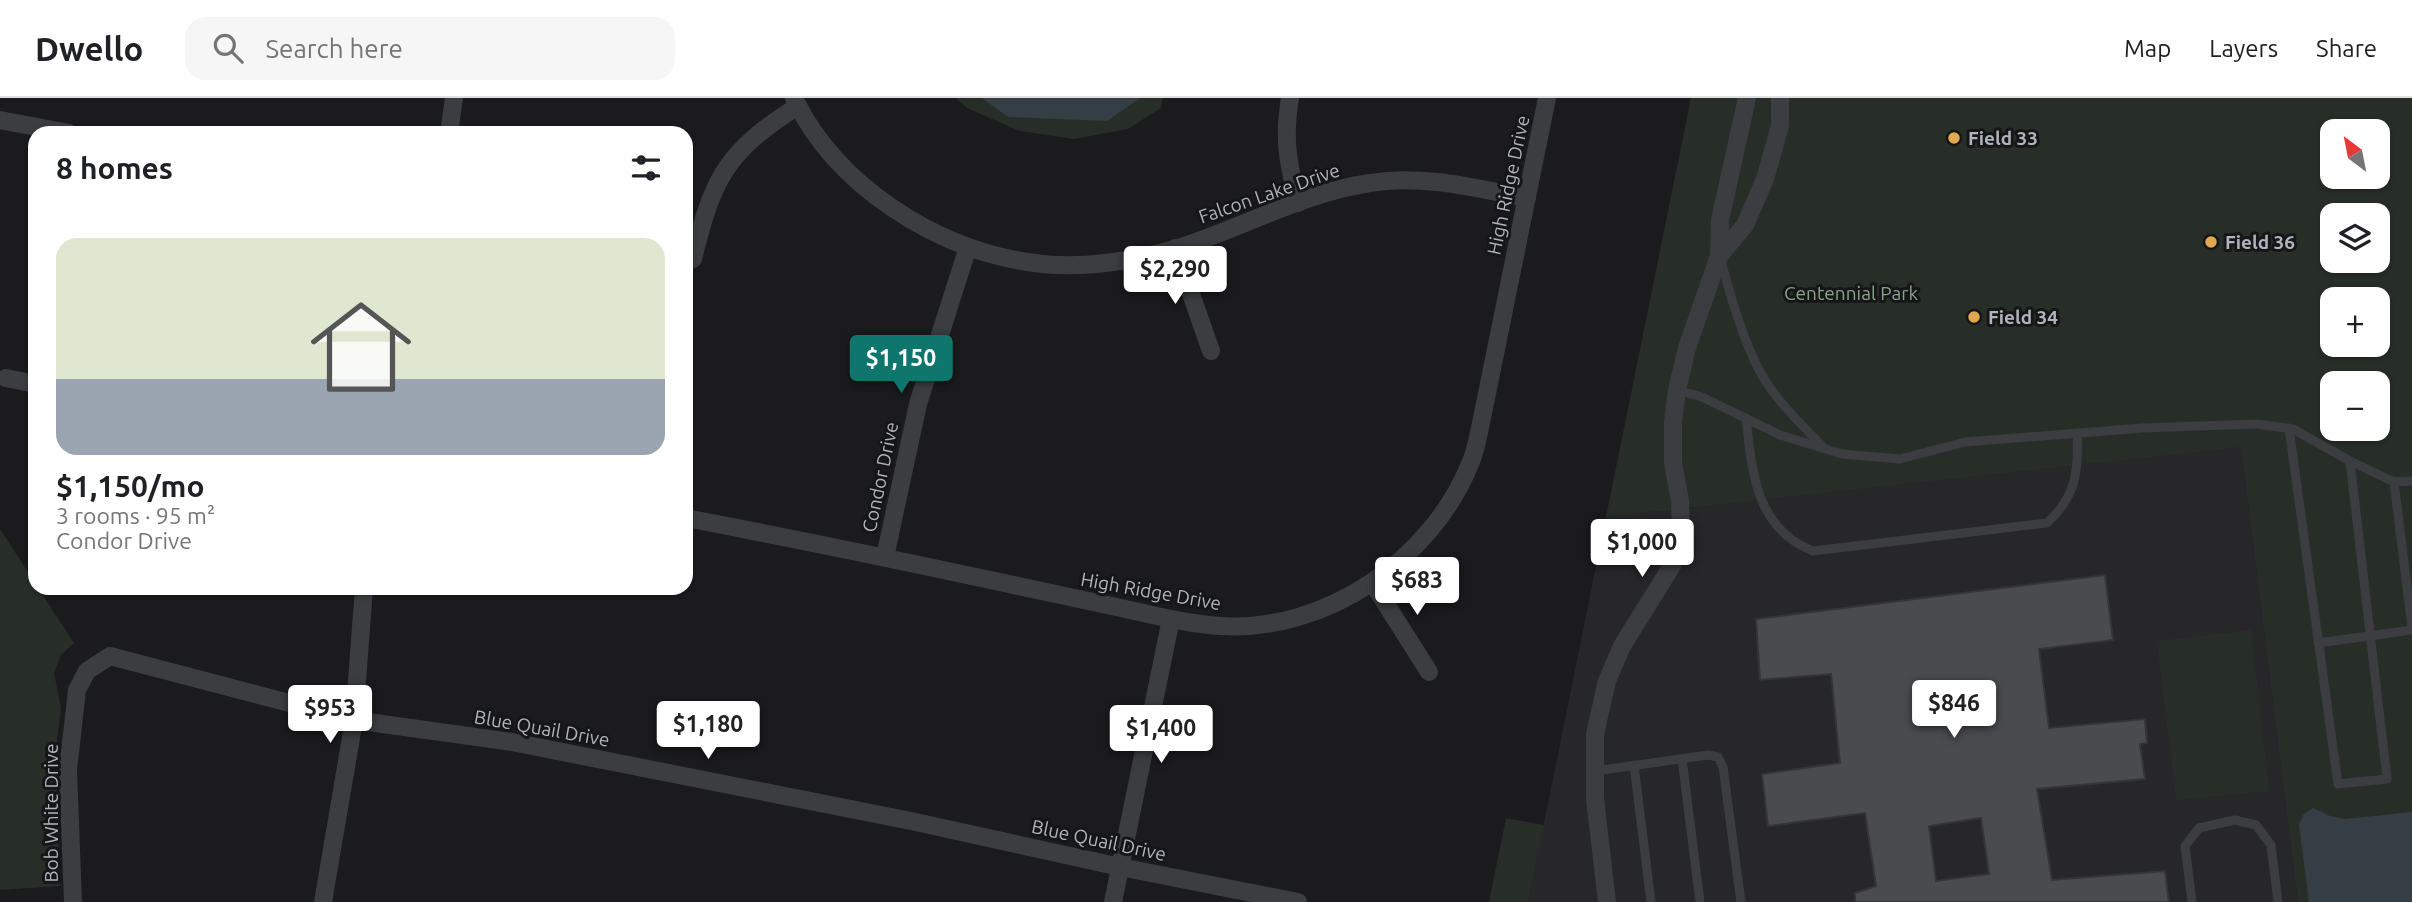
<!DOCTYPE html>
<html lang="en">
<head>
<meta charset="utf-8">
<style>
	body { margin:0; font-family:Ubuntu,sans-serif; background:#f6f6f6; color:#202124; height:100vh; display:flex; flex-direction:column; font-size:26px; white-space:nowrap }
	* { box-sizing:border-box; margin:0 }
	p { font-size:23px; color:#757577 }
	.icon { flex:none; width:38px; height:38px; fill:none; stroke:currentColor; stroke-width:2; stroke-linecap:round; stroke-linejoin:round }
	.map { position:relative; flex:1; overflow:hidden }
	.sheet { position:absolute; left:28px; top:28px; width:665px; height:469px; display:flex; flex-direction:column; background:#fff; border-radius:21px; box-shadow:0 2px 5px #0004 }
	.sheet>* { flex:none }
	.needle { width:46px; rotate:328deg }
	.tools { position:absolute; left:2320px; top:21px; display:grid; gap:14px }
	.tools a { display:grid; place-items:center; width:70px; height:70px; border-radius:14px; background:#fff; box-shadow:0 2px 5px #0004; font-size:35px }
	.price { position:absolute; translate:-50% -60px; padding:0 16px; border-radius:7px; background:#fff; color:#222; font-size:23px; line-height:46px; filter:drop-shadow(0 2px 4px #0008) }
	.price::after { content:''; position:absolute; left:50%; top:42px; width:21px; height:16px; margin-left:-10px; background:inherit; clip-path:polygon(0 0,100% 0,50% 100%) }
	.price.current { background:#0f766e; color:#fff }
	ul { padding:0; list-style:none }
	li { display:grid; align-content:center; gap:14px; height:371px; padding:0 28px }
	li span { display:grid; place-items:center; height:217px; border-radius:21px; color:#555 }
	li>.icon { margin-inline-start:auto }
	span .icon { width:126px; height:126px; fill:#fffc; stroke-width:1 }
	li b { font-size:30px }
	h2 { display:flex; justify-content:space-between; align-items:center; height:84px; padding:0 28px; font-size:30px }
	header { display:flex; align-items:center; gap:42px; box-sizing:border-box; height:98px; padding:0 35px; background:#fff; border-bottom:2px solid #e0e0e0 }
	header strong { font-size:33px }
	nav { display:flex; gap:38px; margin-inline-start:auto; font-size:24px }
	.search { width:490px; height:63px; background:#f6f6f6; display:flex; align-items:center; gap:18px; box-sizing:border-box; padding:0 24px; border-radius:21px; color:#757577; font-size:26px }
	.map>svg:first-child { display:block }
</style>
</head>
<body>
<header>
<strong>Dwello</strong>
<div class="search"><svg class="icon" aria-label="search" viewBox="0 0 24 24"><circle cx="10" cy="10" r="6"/><path d="M15 15l6 6"/></svg>Search here</div>
<nav><a>Map</a><a>Layers</a><a>Share</a></nav>
</header>
<div class="map">
<svg width="2412" height="804" viewBox="0 0 2412 804">
	<rect width="100%" height="100%" fill="#1b1b1d"/>
	<polygon fill="#27272a" points="2241,348 2298,804 1528,804 1606,419"/>
	<g fill="#272e28" fill-rule="evenodd">
		<polygon points="956,0 1163,0 1161,10 1128,31 1074,41 1020,33 967,10"/>
		<path d="M1691,0H2412V804H2298L2241,349L1606,419ZM2333,33H2378V79H2333ZM2333,117H2378V163H2333ZM2333,201H2378V247H2333ZM2333,285H2378V331H2333Z"/>
		<polygon points="0,431 35,485 35,490 38,490 74,545 61,557 54,575 61,610 57,641 56,679 60,788 0,792"/>
		<polygon points="2251,532 2269,693 2176,702 2157,543"/>
		<polygon points="1506,720 1544,727 1528,804 1489,804"/>
	</g>
	<g fill="#363e45">
		<polygon points="982,0 1140,0 1107,23 1008,19"/>
		<polygon points="2313,710 2330,718 2345,721 2412,714 2412,804 2309,804 2299,727 2303,717"/>
	</g>
	<path fill="#4a4b4f" stroke="#353538" stroke-width="2" fill-rule="evenodd" d="M2105,477L2113,542L2039,551L2049,630L2145,621L2147,645L2140,646L2145,681L2037,691L2052,782L2165,773L2169,804H1855V795L1876,788L1865,715L1768,728L1762,676L1840,665L1831,576L1760,582L1756,521ZM1981,720L1989,776L1936,783L1929,728Z"/>
	<g fill="none" stroke-linecap="round" stroke-linejoin="round">
		<g stroke="#3c3d41" stroke-width="9">
			<path d="M1721,163C1731,199 1741,236 1758,270C1774,301 1800,325 1823,349"/>
			<polyline points="1677,292 1702,299 1780,337 1842,356 1900,361 1965,344 2143,330 2256,326 2293,331 2350,363 2394,384 2412,383"/>
			<path d="M1746,320C1752,374 1756,431 1813,453L2047,425C2076,399 2079,372 2077,335"/>
			<polyline points="2289,330 2338,686 2387,681 2350,363"/>
			<polyline points="2394,384 2412,530"/>
			<polyline points="2318,545 2412,532"/>
			<polyline points="1682,661 1700,804"/>
			<polyline points="1634,667 1651,804"/>
			<polyline points="1595,673 1708,657 1718,659 1723,669 1741,804"/>
			<polyline points="2192,804 2185,748 2199,730 2235,722 2256,727 2271,747 2278,804"/>
		</g>
		<g stroke="#3c3d41" stroke-width="18">
			<path d="M794,0C836,87 934,150 1028,164C1076,172 1128,164 1175,151C1240,131 1302,95 1370,85C1423,76 1475,90 1527,100"/>
			<path d="M1290,0C1283,42 1288,64 1298,105"/>
			<polyline points="0,22 69,35"/>
			<polyline points="449,35 454,0"/>
			<polyline points="1175,150 1211,253"/>
			<polyline points="1719,158 1745,127 1765,81 1780,28 1780,0"/>
			<path d="M693,161C713,79 726,54 798,8"/>
			<polyline points="6,280 35,286"/>
			<path d="M686,420C785,439 883,459 981,480C1028,490 1074,500 1121,510C1153,517 1187,526 1220,528C1325,535 1431,462 1470,366C1476,353 1478,338 1481,325L1547,0"/>
			<polyline points="885,459 918,306 968,149"/>
			<polyline points="1372,484 1429,574"/>
			<polyline points="73,804 68,672 77,592 87,573 110,558 354,622 512,644 911,723 1120,769 1298,804"/>
			<polyline points="323,804 354,622 364,490"/>
			<polyline points="1113,804 1171,521"/>
			<polyline points="1607,804 1595,701 1595,636 1607,583 1622,548 1673,466 1681,437 1680,403 1673,364 1673,324 1677,292 1687,250 1719,158 1720,122 1747,0"/>
		</g>
	</g>
	<g fill="#e1a94f" stroke="#161618" stroke-width="2.5">
		<circle cx="1954" cy="40" r="7"/>
		<circle cx="2211" cy="144" r="7"/>
		<circle cx="1974" cy="219" r="7"/>
	</g>
	<g text-anchor="middle" stroke-width="6" stroke-linejoin="round" paint-order="stroke">
		<g font-size="19" font-weight="bold" fill="#afb3bb" stroke="#161618" text-anchor="start">
			<text x="1968" y="47">Field 33</text>
			<text x="2225" y="151">Field 36</text>
			<text x="1988" y="226">Field 34</text>
		</g>
		<g font-size="19" fill="#afb3bb" stroke="#161618">
			<text transform="translate(1508 87) rotate(-78)" y="7">High Ridge Drive</text>
			<text transform="translate(1269 95) rotate(-19)" y="7">Falcon Lake Drive</text>
			<text transform="translate(880 379) rotate(-78)" y="7">Condor Drive</text>
			<text transform="translate(1151 493) rotate(10)" y="7">High Ridge Drive</text>
			<text transform="translate(542 630) rotate(10)" y="7">Blue Quail Drive</text>
			<text transform="translate(51 715) rotate(-90)" y="7">Bob White Drive</text>
			<text transform="translate(1099 742) rotate(12)" y="7">Blue Quail Drive</text>
		</g>
		<g font-size="19" fill="#88a488" stroke="#161618">
			<text x="1851" y="202">Centennial Park</text>
		</g>
	</g>
</svg>
<div class="tools">
<a><svg class="needle" viewBox="-14 -14 28 28"><path d="M0-13l5 13h-10z" fill="#e53935"/><path d="M0 13l5-13h-10z" fill="#757577"/></svg></a>
<a><svg class="icon" aria-label="layers" viewBox="0 0 24 24"><path d="M12 4l9 5-9 5-9-5zM3 14l9 5 9-5"/></svg></a>
<a>+</a>
<a>−</a>
</div>
<b class="price" style="left:1175px;top:208px">$2,290</b>
<b class="price current" style="left:901px;top:297px">$1,150</b>
<b class="price" style="left:1642px;top:481px">$1,000</b>
<b class="price" style="left:1417px;top:519px">$683</b>
<b class="price" style="left:1954px;top:642px">$846</b>
<b class="price" style="left:330px;top:647px">$953</b>
<b class="price" style="left:708px;top:663px">$1,180</b>
<b class="price" style="left:1161px;top:667px">$1,400</b>
<section class="sheet">
<h2>8 homes<svg class="icon" aria-label="filters" viewBox="0 0 24 24"><path d="M4 7h16M4 17h16"/><circle cx="9" cy="7" r="2"/><circle cx="15" cy="17" r="2"/></svg></h2>
<ul>
<li><span style="background:linear-gradient(#dfe7d0 65%,#9aa5b1 0)"><svg class="icon" aria-label="home" viewBox="0 0 24 24"><path d="M3 11l9-7 9 7M6 9v11h12V9"/></svg></span><div><b>$1,150/mo</b><p>3 rooms · 95 m²</p><p>Condor Drive</p></div></li>
</ul>
</section>
</div>
</body>
</html>
